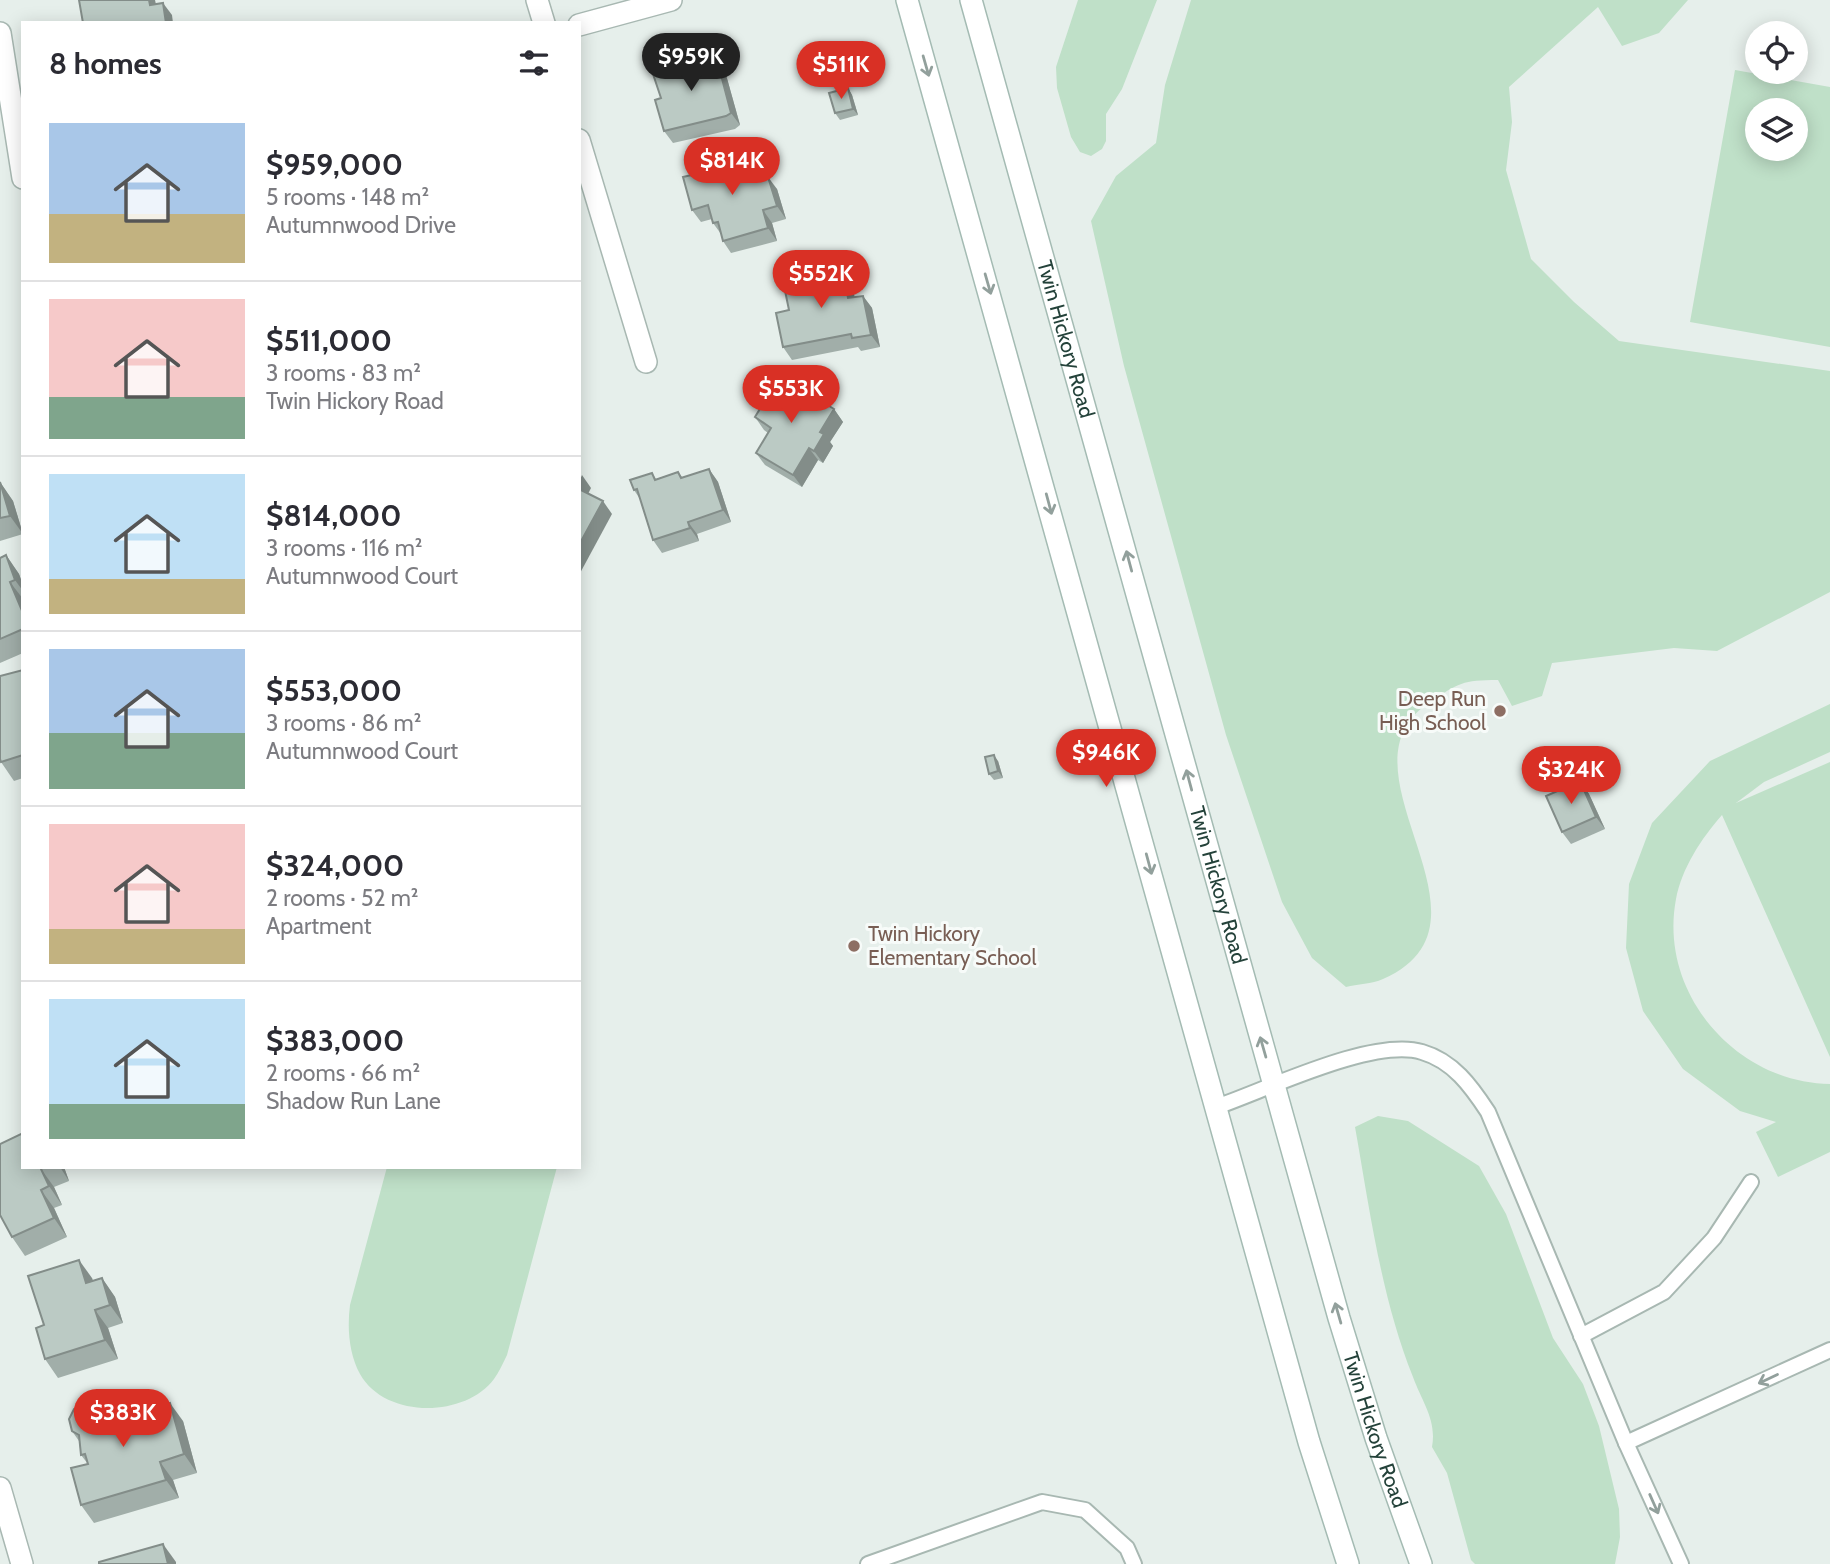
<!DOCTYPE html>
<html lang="en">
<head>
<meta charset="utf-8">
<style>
	body { margin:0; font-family:Cabin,sans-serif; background:#f7f7f7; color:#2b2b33; height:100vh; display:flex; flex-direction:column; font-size:26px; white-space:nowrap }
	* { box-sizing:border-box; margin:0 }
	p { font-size:23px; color:#7c7c81 }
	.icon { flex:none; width:38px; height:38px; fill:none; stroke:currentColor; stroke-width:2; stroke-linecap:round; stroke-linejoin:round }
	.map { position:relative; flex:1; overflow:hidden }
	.panel { position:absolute; left:21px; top:21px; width:560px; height:1148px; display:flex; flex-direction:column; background:#fff; border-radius:0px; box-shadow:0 4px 18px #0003 }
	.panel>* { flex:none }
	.controls { position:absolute; left:1745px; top:21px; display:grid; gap:14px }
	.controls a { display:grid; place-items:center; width:63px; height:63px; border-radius:50%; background:#fff; box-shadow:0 4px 18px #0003; font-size:35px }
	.price { position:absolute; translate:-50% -60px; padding:0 16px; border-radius:24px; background:#d93025; color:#fff; font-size:23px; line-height:46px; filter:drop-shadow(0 2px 4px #0008) }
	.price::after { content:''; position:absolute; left:50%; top:42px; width:21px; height:16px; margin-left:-10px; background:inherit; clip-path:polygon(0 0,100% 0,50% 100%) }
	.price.active { background:#222; color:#fff }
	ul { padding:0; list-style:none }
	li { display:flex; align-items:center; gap:21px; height:175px; padding:0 28px }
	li+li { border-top:2px solid #e1e1e2 }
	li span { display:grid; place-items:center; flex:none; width:196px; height:140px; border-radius:0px; color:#555 }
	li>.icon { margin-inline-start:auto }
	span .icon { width:84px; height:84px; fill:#fffc; stroke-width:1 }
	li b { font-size:30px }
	h2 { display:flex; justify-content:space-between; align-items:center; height:84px; padding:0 28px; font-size:30px }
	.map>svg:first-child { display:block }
</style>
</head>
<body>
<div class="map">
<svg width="1830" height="1564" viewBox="0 0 1830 1564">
	<rect width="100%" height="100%" fill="#e6efeb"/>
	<g fill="#bfe0c8" fill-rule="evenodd">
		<polygon points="1078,0 1157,0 1122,89 1106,114 1106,141 1102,149 1091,156 1080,152 1071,137 1057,88 1056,67"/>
		<path d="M1191,0H1688L1659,33L1622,46L1598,7L1509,87L1512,122L1506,170L1531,259L1574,302L1619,341L1830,371V592L1717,651L1674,648L1552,663L1542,696L1512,706L1498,680C1462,680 1459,683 1430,702C1327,769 1513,921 1383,979C1372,984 1357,984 1346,987L1312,958L1282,902L1226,735L1124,366L1091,221L1116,176L1156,143L1165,85Z"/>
		<path d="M1735,70L1830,87V347L1690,322ZM1757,110H1796V149H1757Z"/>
		<path d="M1830,704V752L1764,782L1736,803L1830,762V1057L1722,815C1701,839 1682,868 1676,899C1658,994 1737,1083 1830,1084V1152L1778,1177L1756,1132L1776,1122L1740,1111L1683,1069L1643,1011L1626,948L1629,884L1652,823L1710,761Z"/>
		<path d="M1378,1116L1408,1121L1479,1166L1506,1214L1553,1338L1583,1384L1599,1426L1619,1509L1620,1537L1615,1564H1475L1471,1560L1447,1473L1432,1447C1437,1420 1422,1402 1413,1377C1381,1297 1370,1211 1355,1127Z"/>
		<path d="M387,1167H557L507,1355C503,1363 499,1372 494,1379C465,1418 385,1419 360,1374C349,1354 347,1328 350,1305Z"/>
	</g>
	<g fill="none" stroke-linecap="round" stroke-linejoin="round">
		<g stroke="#a8b8b2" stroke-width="18">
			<g id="service">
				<path d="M1216,1107C1266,1090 1373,1037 1422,1052C1453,1061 1471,1086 1488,1112L1626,1443L1681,1564"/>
				<polyline points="1581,1336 1664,1292 1714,1238 1751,1182"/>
				<polyline points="1626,1443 1830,1350"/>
				<polyline points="868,1564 1042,1502 1085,1510 1127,1548 1134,1564"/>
			</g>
		</g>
		<g stroke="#a8b8b2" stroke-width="24">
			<g id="minor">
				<polyline points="537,0 544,23"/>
				<polyline points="579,25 671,0"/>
				<polyline points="0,33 23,178"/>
				<polyline points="579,140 646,362"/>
				<polyline points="0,1488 22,1564"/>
			</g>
		</g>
		<g stroke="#a4bbb3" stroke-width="24">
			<g id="secondary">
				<polyline points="907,0 1309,1442 1348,1564"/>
				<path id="s1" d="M971,0L1339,1318L1376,1438L1421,1564"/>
			</g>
		</g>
		<use href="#service" stroke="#fff" stroke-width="14"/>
		<use href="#minor" stroke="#fff" stroke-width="21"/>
		<use href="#secondary" stroke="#fff" stroke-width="21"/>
	</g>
	<g fill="#a1aea9">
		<polygon points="715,52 723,64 740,125 735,129 673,143 664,131 661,98"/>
		<polygon points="848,88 852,95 858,115 840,120 835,113"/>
		<polygon points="740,157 743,161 749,159 757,172 760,179 777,189 786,219 772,223 777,241 731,253 723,241 721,234 713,223 712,219 701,222 692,210 721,168"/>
		<polygon points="843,269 852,282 854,297 863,296 872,308 880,347 861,351 858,347 792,360 783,347 789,310"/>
		<polygon points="834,409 843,422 830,442 833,446 823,463 818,460 802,487 765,465 756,453 768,433 764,430 755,417"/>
		<polygon points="709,469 718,482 731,522 697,534 699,541 662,553 653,540 640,499 634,490 652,473 656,479 678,472 683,478"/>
		<polygon points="0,482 13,501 23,534 0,541"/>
		<polygon points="6,555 19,574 23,585 23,653 0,663 0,557"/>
		<polygon points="23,670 23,778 14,781 1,762"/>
		<polygon points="998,761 1003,778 994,780 989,774"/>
		<polygon points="1580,781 1589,794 1605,829 1571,844 1562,832"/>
		<polygon points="23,1167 64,1167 69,1181 54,1187 62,1205 54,1208 67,1237 25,1256 12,1237"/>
		<polygon points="92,1278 93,1281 102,1278 115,1297 123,1323 108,1328 118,1359 58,1378 45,1359 44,1325"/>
		<polygon points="144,1404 148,1409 183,1421 197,1473 173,1480 179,1498 94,1523 81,1505 88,1464 81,1455 79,1441 72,1431 103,1416"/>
	</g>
	<g fill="#838d89">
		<polygon points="149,0 155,0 159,18 150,5"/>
		<polygon points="163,3 172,15 173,23 166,23"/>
		<polygon points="715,52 723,64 740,125 731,113"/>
		<polygon points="848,88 852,95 858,115 853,109"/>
		<polygon points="749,159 757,172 764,193 755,180"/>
		<polygon points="768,177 777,189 786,219 777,206"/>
		<polygon points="763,210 772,223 777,241 768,228"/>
		<polygon points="843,269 852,282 857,311 848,298"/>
		<polygon points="863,296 872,308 880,347 871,335"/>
		<polygon points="834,409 843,422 830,442 833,446 823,463 814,451 820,432"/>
		<polygon points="809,448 818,460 802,487 793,475"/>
		<polygon points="709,469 718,482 731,522 723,510"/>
		<polygon points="582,475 591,488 585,500 579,491 579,482"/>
		<polygon points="0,482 13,501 23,534 10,516"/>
		<polygon points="603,501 612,514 579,575 579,545"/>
		<polygon points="688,522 697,534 699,541 690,528"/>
		<polygon points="6,555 19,574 23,585 23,591 15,580"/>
		<polygon points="10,582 23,599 23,613"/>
		<polygon points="994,755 998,761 1003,778 998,771"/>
		<polygon points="1580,781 1589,794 1605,829 1596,817"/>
		<polygon points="60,1167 64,1167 69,1181"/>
		<polygon points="41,1169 54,1187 62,1205 49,1186"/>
		<polygon points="41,1190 54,1208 67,1237 54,1218"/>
		<polygon points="79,1260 92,1278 99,1302 86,1283"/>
		<polygon points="102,1278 115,1297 123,1323 110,1305"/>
		<polygon points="95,1310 108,1328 118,1359 105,1340"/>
		<polygon points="170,1403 183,1421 197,1473 184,1454"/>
		<polygon points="160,1462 173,1480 179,1498 166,1480"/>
		<polygon points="163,1544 176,1562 176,1564 168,1564"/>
	</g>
	<g fill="#bbcac4" stroke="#838d89" stroke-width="2">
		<polygon points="79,0 149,0 150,5 163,3 166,23 83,23"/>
		<polygon points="715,52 731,113 726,116 664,131 655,100 661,98 652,71"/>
		<polygon points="848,88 853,109 835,113 829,93"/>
		<polygon points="740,157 742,161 749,159 755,180 768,177 777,206 763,210 768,228 723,241 718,222 713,223 708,205 692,210 683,177 721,168 719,163"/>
		<polygon points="843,269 848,298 863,296 871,335 852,338 851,334 783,347 776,313 789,310 783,281"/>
		<polygon points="780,376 834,409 820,432 824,434 814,451 809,448 793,475 756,453 771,428 755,417"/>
		<polygon points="709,469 723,510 688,522 690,528 653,540 637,489 634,490 630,480 652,473 655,480 678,472 681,478"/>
		<polygon points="0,482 10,516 0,518"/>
		<polygon points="579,489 603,501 579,545"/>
		<polygon points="6,555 15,580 10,582 23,613 23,629 0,639 0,558"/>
		<polygon points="23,670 23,755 1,762 0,759 0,676"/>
		<polygon points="994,755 998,771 989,774 985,757"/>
		<polygon points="1580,781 1596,817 1562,832 1546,796"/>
		<polygon points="23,1133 23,1167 44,1167 41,1169 49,1186 41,1190 54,1218 12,1237 0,1215 0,1144"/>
		<polygon points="79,1260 86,1283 102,1278 110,1305 95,1310 105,1340 45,1359 36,1328 44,1325 28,1276"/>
		<polygon points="170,1403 184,1454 160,1462 166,1480 81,1505 71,1468 88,1464 85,1454 81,1455 79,1435 72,1431 69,1419 74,1409 87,1405 103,1416 144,1404 146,1409"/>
		<polygon points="163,1544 168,1564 99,1564 99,1562"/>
	</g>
	<defs><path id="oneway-shaft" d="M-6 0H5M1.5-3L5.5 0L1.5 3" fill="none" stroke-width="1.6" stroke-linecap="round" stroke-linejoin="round" transform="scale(1.75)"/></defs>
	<g stroke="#92a09c">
		<use href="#oneway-shaft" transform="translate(926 66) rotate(74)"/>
		<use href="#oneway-shaft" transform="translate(988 284) rotate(74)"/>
		<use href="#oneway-shaft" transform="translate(1049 504) rotate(75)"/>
		<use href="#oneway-shaft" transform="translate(1129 561) rotate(-105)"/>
		<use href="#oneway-shaft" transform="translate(1189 780) rotate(-105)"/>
		<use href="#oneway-shaft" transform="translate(1149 864) rotate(75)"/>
		<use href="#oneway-shaft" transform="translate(1263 1047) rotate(-106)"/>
		<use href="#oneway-shaft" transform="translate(1338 1313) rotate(-106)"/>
		<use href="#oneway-shaft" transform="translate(1768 1379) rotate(155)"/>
		<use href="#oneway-shaft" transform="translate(1654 1504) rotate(66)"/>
	</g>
	<g fill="#8d6e63" stroke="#f7fbf9" stroke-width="2.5">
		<circle cx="1500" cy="711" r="7"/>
		<circle cx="854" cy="946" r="7"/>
	</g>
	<g text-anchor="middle" stroke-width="6" stroke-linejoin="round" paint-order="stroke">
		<g font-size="21" fill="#24423a" stroke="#f7fbf9">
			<text dy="7" stroke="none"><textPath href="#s1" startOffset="352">Twin Hickory Road</textPath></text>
			<text dy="7" stroke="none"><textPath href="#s1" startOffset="919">Twin Hickory Road</textPath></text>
			<text dy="7" stroke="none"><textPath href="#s1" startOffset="1486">Twin Hickory Road</textPath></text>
		</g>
		<g font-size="21" fill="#785e54" stroke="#f7fbf9" text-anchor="end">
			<text x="1486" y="706">Deep Run<tspan x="1486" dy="24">High School</tspan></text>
			<text x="868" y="941" text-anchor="start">Twin Hickory<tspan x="868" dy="24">Elementary School</tspan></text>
		</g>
	</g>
</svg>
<div class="controls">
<a><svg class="icon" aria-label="locate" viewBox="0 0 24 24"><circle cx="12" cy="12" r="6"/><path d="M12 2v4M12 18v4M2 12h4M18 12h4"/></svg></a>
<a><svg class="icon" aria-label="layers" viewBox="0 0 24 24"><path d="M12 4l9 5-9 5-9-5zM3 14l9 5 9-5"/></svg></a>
</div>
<b class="price active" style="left:691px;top:93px">$959K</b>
<b class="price" style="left:841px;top:101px">$511K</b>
<b class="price" style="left:732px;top:197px">$814K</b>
<b class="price" style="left:821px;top:310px">$552K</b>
<b class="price" style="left:791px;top:425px">$553K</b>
<b class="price" style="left:1106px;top:789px">$946K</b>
<b class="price" style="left:1571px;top:806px">$324K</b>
<b class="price" style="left:123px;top:1449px">$383K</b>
<section class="panel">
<h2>8 homes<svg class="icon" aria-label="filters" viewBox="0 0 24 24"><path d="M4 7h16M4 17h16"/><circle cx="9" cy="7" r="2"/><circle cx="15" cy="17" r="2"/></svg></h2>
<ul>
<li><span style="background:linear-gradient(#a9c7e8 65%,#c2b280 0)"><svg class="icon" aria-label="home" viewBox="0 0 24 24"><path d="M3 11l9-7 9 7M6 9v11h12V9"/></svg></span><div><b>$959,000</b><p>5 rooms · 148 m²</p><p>Autumnwood Drive</p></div></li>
<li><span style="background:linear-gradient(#f6c9c9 70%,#7fa58c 0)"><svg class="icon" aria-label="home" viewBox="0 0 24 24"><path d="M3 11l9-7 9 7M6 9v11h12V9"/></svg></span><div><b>$511,000</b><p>3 rooms · 83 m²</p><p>Twin Hickory Road</p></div></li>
<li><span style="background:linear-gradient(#bfe0f5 75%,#c2b280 0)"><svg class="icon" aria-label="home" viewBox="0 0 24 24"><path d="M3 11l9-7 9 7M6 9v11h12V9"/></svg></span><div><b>$814,000</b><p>3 rooms · 116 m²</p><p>Autumnwood Court</p></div></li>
<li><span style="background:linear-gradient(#a9c7e8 60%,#7fa58c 0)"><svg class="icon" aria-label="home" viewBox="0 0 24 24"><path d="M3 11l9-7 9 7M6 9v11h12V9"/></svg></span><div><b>$553,000</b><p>3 rooms · 86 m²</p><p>Autumnwood Court</p></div></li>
<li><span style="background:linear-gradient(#f6c9c9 75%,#c2b280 0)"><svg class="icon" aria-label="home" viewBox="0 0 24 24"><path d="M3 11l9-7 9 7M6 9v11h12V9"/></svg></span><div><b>$324,000</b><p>2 rooms · 52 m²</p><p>Apartment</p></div></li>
<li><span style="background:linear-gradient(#bfe0f5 75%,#7fa58c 0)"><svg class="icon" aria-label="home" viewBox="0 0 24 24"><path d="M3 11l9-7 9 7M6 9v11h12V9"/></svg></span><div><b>$383,000</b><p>2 rooms · 66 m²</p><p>Shadow Run Lane</p></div></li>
</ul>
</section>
</div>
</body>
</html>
